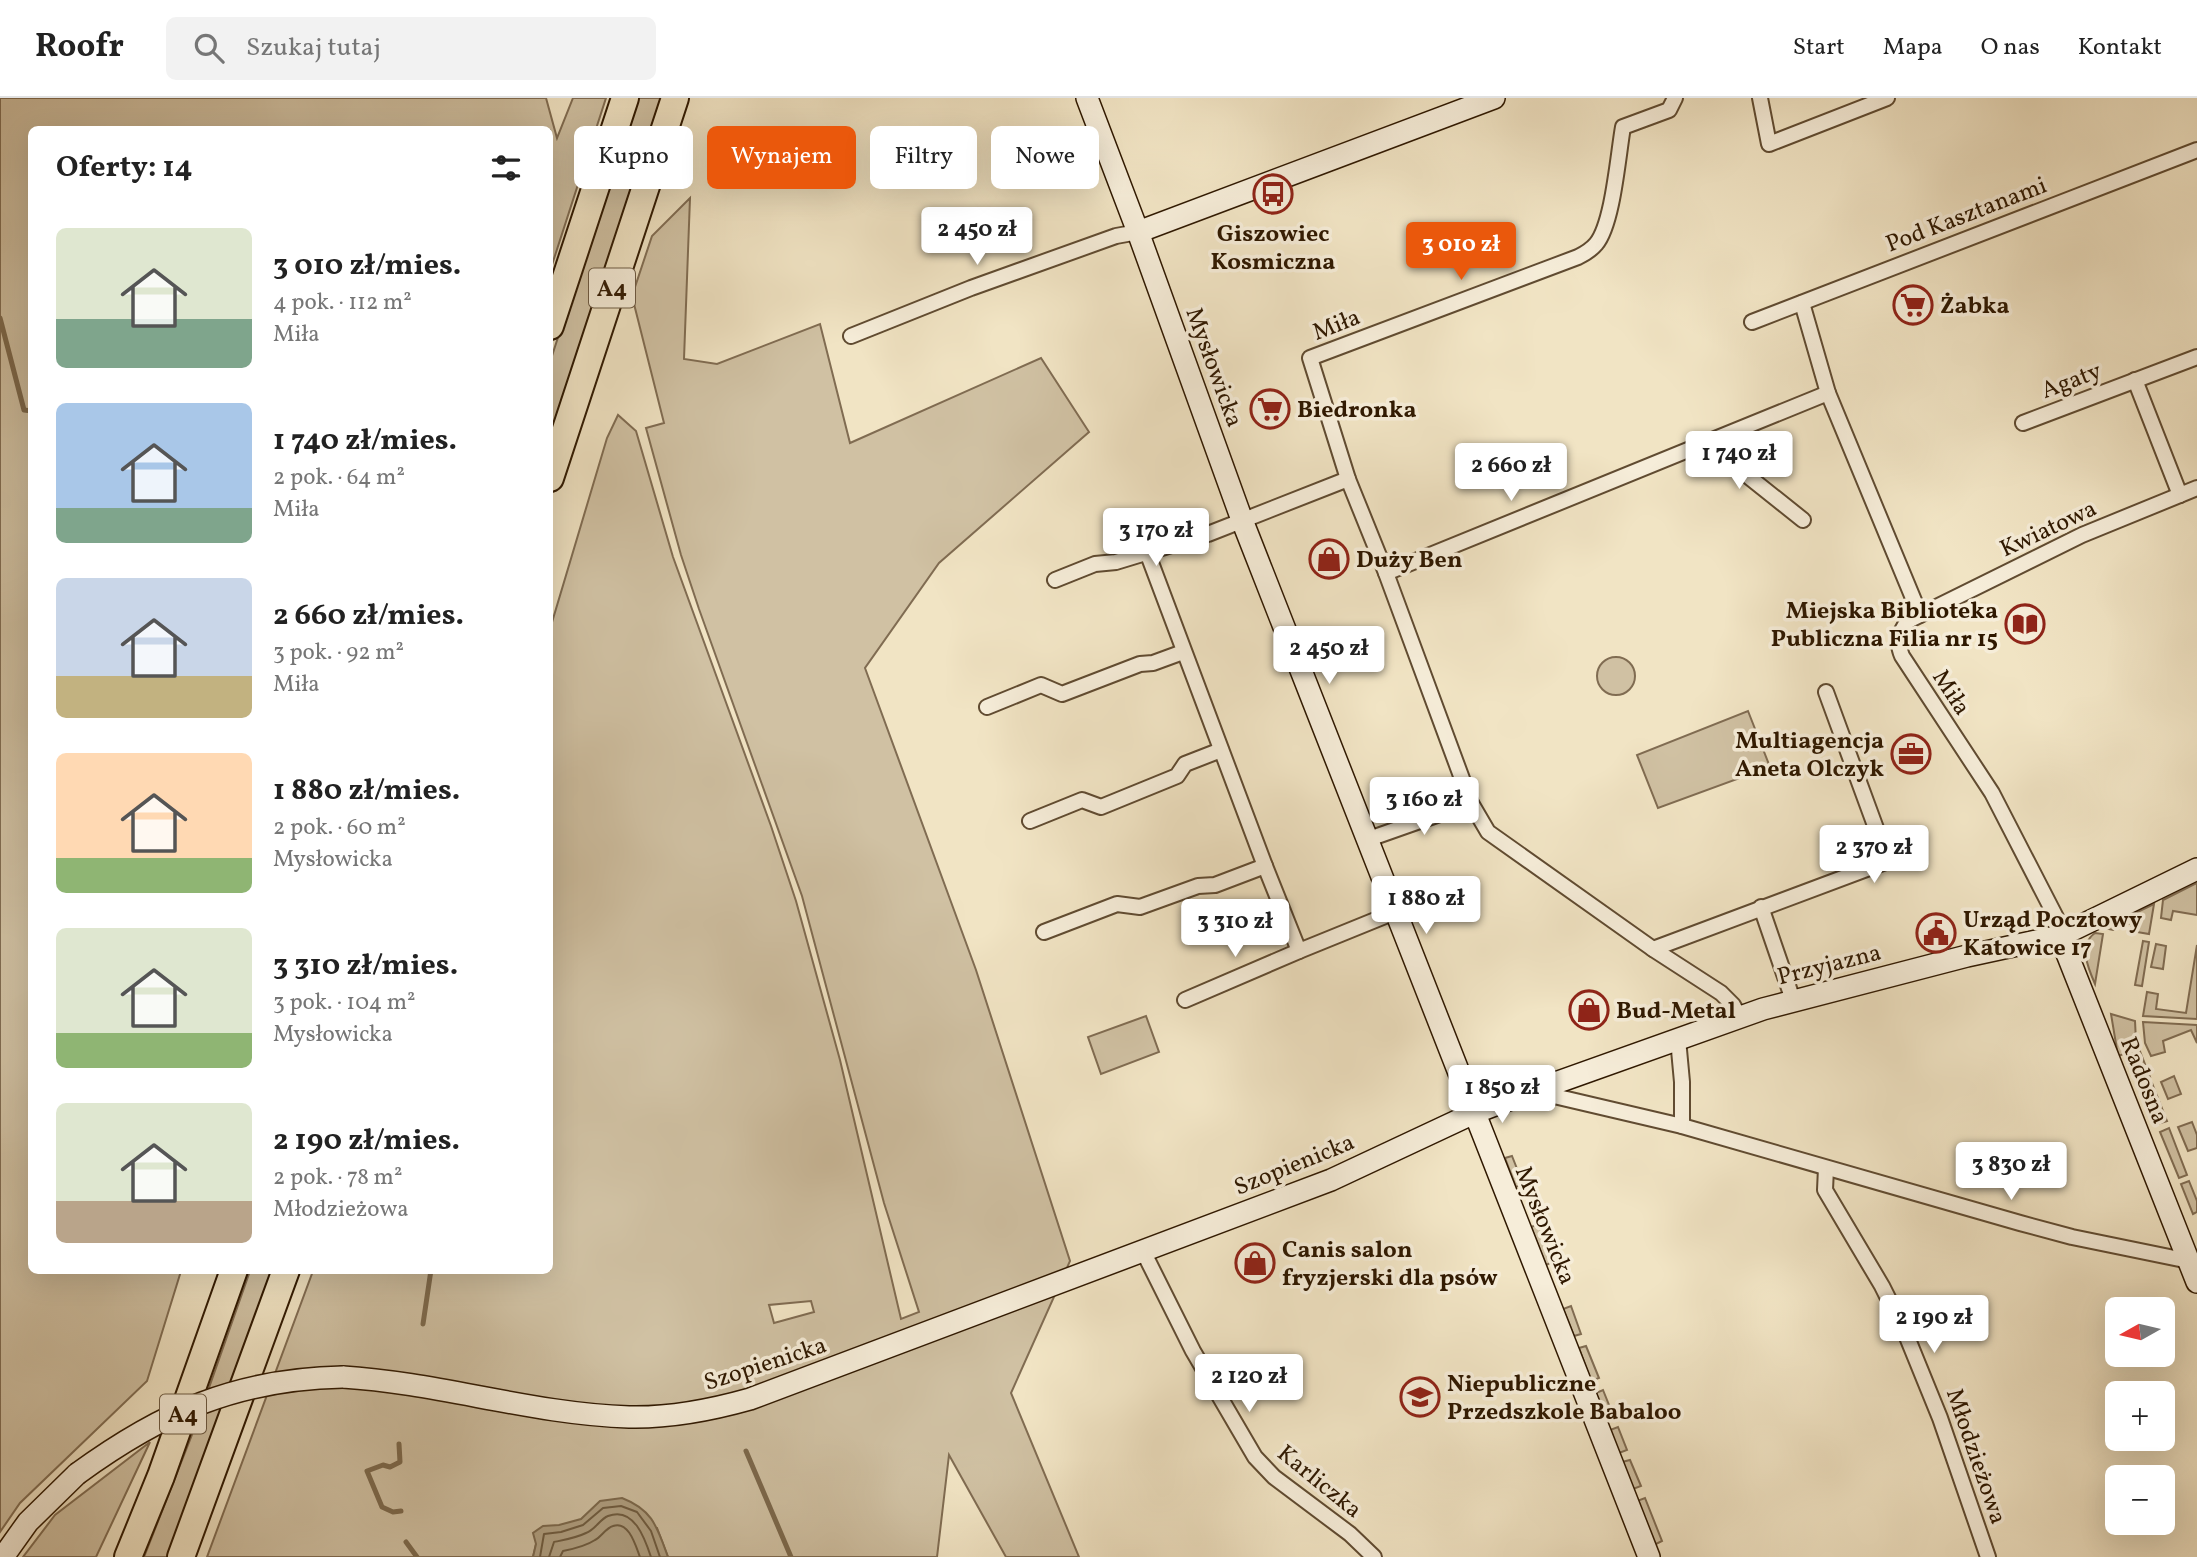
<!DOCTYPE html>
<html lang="pl">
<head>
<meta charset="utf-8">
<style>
	body { margin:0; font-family:Vollkorn,serif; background:#f2f2f2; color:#222; height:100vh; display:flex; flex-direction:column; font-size:26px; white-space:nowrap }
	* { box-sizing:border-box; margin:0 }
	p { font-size:23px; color:#767676 }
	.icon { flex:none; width:38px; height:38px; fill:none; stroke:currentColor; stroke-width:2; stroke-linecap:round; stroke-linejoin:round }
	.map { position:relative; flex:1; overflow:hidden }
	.sheet { position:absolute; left:28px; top:28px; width:525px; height:1148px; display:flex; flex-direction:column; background:#fff; border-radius:10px; box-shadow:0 7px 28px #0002 }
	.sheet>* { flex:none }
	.guide { position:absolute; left:574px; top:28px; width:665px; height:63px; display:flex; gap:14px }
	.needle { width:46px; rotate:262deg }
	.fabs { position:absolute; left:2105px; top:1199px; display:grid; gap:14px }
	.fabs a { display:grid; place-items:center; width:70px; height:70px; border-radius:10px; background:#fff; box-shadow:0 7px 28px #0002; font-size:35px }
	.price { position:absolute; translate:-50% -60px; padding:0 16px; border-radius:7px; background:#fff; color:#222; font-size:23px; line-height:46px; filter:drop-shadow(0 2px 4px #0008) }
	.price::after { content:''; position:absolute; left:50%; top:42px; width:21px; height:16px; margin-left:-10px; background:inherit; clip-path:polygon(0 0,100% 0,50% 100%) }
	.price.on { background:#ea580c; color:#fff }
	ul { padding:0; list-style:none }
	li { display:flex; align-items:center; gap:21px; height:175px; padding:0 28px }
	li span { display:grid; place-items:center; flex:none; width:196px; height:140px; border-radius:10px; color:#555 }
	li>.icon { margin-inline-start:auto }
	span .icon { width:84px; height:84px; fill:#fffc; stroke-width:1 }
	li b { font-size:30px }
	h2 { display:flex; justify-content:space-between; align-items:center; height:84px; padding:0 28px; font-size:30px }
	.tag { padding:0 24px; border-radius:10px; background:#fff; box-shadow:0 7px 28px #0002; font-size:24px; line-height:63px }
	.tag.on { background:#ea580c; color:#fff }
	header { display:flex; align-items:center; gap:42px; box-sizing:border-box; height:98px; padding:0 35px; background:#fff; border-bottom:2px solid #e0e0e0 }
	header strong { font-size:33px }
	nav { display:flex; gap:38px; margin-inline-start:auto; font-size:24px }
	.search { width:490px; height:63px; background:#f2f2f2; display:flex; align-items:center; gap:18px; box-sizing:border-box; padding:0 24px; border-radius:10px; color:#767676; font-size:26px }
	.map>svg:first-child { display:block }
</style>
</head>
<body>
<header>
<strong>Roofr</strong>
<div class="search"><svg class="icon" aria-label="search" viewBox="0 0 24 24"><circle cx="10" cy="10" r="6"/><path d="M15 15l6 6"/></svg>Szukaj tutaj</div>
<nav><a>Start</a><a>Mapa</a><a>O nas</a><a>Kontakt</a></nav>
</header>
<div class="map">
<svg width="2197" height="1459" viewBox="0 0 2197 1459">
	<rect width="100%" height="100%" fill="#f1e4c4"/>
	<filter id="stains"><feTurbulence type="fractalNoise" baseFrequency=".00286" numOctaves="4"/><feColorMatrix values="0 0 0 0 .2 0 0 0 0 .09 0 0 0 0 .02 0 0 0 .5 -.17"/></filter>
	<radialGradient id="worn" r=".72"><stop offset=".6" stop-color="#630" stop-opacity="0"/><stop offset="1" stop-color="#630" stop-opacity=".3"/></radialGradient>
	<g fill="#d0c1a3" stroke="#806c52" stroke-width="2" fill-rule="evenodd">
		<polygon points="0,0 546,0 557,40 573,0 606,0 550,173 550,32 32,32 32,1172 181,1173 147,1283 20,1405 0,1434"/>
		<polygon points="636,0 664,0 550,346 550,264"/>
		<path d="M690,100L684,261L717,266L820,226L850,345L1041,260L1089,334L939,465L865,570L976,872L1070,1163L1011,1295L1079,1459H1006L949,1357L937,1459H668L657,1430L578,1429L536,1446L533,1459H207L313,1173L550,1172V531L607,340L618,317L636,333L673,459L771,728L796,803L840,962L901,1221L919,1214L884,1105L802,798L699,511L681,457L646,330L664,325L632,198L652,138ZM811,1203L814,1214L774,1225L769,1207Z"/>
		<circle cx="1616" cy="578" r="19"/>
		<polygon points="1748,613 1770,669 1658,710 1637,657"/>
		<polygon points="2197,785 2197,817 2173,813 2171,822 2161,820 2163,802"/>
		<path d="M2154,806L2149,836L2131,833V826C2124,824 2118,828 2113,832L2104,830Z"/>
		<path d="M2095,835L2103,836L2095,886C2088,870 2078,847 2095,835Z"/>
		<polygon points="2143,843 2149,844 2142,888 2135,887"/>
		<polygon points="2156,846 2166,848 2163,871 2151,869"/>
		<polygon points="2197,847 2197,921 2143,918 2147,894 2158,896 2156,911 2186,915"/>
		<polygon points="2111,916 2135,923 2136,943 2150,979 2140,982 2130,954 2118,958"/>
		<polygon points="1146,918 1159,954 1101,976 1088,939"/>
		<polygon points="2143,924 2197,927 2197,945 2191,932 2163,943 2165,954 2151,958 2145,945"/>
		<polygon points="2174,978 2181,996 2168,1001 2161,984"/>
		<polygon points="2152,985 2167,1023 2157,1026 2142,989"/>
		<polygon points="2192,1024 2197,1037 2197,1050 2188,1053 2178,1029"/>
		<polygon points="2169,1030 2187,1077 2179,1080 2160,1034"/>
		<polygon points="1512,1058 1523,1086 1516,1089 1505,1060"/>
		<polygon points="2189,1083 2197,1103 2197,1114 2193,1116 2181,1086"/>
		<polygon points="1538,1126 1553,1164 1546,1167 1531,1129"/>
		<polygon points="250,1173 277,1173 171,1459 144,1459 197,1324"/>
		<polygon points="1571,1208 1581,1236 1574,1238 1563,1211"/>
		<polygon points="1586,1248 1599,1280 1591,1283 1579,1250"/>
		<polygon points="1603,1292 1613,1317 1605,1320 1596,1295"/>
		<polygon points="1618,1329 1627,1352 1619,1355 1610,1332"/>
		<polygon points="150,1344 96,1459 23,1459 55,1417"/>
		<polygon points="1630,1362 1641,1388 1633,1391 1622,1364"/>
		<polygon points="1645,1400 1662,1443 1654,1447 1637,1403"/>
	</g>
	<path fill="#af9f81" stroke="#7c694d" stroke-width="2" d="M622,1400C653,1412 657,1429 668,1459H533L536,1446L533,1435L543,1428L559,1427L581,1421L600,1403Z"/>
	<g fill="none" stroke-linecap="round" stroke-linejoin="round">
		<g stroke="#6f5c40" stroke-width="2">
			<polyline points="540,1459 544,1436 561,1434 583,1427 603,1410 621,1408 637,1414 651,1433 660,1459"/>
			<path d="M549,1459L554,1444C564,1442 576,1440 586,1435C595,1432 600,1421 608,1418C634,1408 645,1441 651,1459"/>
			<path d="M560,1459L563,1453C573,1451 586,1448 595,1442C601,1439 606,1430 613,1428C629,1422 636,1449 640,1459"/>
		</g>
		<g stroke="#7c694d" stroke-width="5">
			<polyline points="0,220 24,312 32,313"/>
			<polyline points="423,1226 431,1172"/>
			<polyline points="399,1346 400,1364 390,1369 383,1367 367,1373 382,1409 393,1414 401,1413"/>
			<polyline points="746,1353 791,1459"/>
			<polyline points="406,1444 417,1459"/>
		</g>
		<g stroke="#604b31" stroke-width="18">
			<g id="street">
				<path d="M1675,0L1669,12L1623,29C1618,57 1613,126 1596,146C1591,152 1584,156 1578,159L1310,260L1348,381L1386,475L1828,295"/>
				<polyline points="1760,0 1769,46 1887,0"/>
				<polyline points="1802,205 1828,295 1920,517"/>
				<polyline points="1752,224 2197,52"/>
				<polyline points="851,238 971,190 1116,138 1138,134"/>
				<polyline points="2135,282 2180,397"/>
				<polyline points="2023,325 2197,259"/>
				<polyline points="1724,339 1724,359 1803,422"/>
				<polyline points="1147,454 1265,768 1299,853 1395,814"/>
				<polyline points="1386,475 1471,705 1488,734 1653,851 1721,895 1733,907 1739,918"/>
				<polyline points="1055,482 1095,466 1116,464 1208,436 1348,381"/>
				<polyline points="987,609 1041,587 1062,596 1140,566 1153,565 1183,554"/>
				<polyline points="1030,723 1082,702 1101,709 1177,678 1185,666 1221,652"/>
				<polyline points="1366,742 1471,705"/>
				<polyline points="1761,809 1793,902"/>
				<polyline points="1044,834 1117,806 1140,809 1198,788 1215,787 1265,768"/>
				<path d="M2060,838V827L1992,695L1902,558C1896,544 1899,535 1908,523L2082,437L2197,390"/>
				<polyline points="1653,851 1888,763 1826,594"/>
				<polyline points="1185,902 1299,853"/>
				<polyline points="1678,941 1682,984 1682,1028"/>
				<polyline points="1547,988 1554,998 1682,1028 2020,1125 2072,1139 2194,1164"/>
				<polyline points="1826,1070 1825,1092 1882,1188 1905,1234 1940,1320 1988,1459"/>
				<polyline points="1143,1153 1193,1253 1255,1359 1274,1379 1350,1436 1374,1459"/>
			</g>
		</g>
		<g stroke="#2f1800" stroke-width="24">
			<g id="secondary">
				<polyline points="1087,0 1138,134 1242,422 1649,1459"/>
				<polyline points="1138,134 1494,0"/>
				<polyline points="2060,838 2197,1184"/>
				<path d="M343,1279C439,1285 533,1316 629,1319C670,1320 711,1312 750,1301L1331,1082L1474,1015L1516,999L1763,911L1967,858L2060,838L2197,771"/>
				<polyline points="3,1459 28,1424 77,1376"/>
			</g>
		</g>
		<g stroke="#2f1800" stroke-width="30">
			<g id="highway">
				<polyline points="550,228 625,0"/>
				<polyline points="550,380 675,0"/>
				<polyline points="128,1459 161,1378 234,1172"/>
				<polyline points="181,1459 286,1172"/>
			</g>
		</g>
		<use href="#street" stroke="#f6edd9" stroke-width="14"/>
		<use href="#secondary" stroke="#f6edd9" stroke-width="21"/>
		<use href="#highway" stroke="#f1e4c4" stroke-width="26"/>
		<g stroke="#2f1800" stroke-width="24" stroke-linecap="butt">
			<path id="secondary-bridge" d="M77,1376C162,1314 237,1281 343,1279"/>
		</g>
		<use href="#secondary-bridge" stroke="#f6edd9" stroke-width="21"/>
	</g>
	<defs>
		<g id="bus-ring" transform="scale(2.0125)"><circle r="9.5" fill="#f6edd9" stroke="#8f2418" stroke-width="1.5"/><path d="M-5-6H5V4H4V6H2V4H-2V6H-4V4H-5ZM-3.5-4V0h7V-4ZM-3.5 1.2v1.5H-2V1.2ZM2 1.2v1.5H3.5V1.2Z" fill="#8f2418"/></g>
		<g id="supermarket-ring" transform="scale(2.0125)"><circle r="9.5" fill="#f6edd9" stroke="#8f2418" stroke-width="1.5"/><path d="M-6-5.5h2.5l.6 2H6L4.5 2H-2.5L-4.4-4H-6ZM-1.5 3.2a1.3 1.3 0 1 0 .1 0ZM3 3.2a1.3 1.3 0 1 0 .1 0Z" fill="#8f2418"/></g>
		<g id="shop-ring" transform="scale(2.0125)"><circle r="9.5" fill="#f6edd9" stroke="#8f2418" stroke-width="1.5"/><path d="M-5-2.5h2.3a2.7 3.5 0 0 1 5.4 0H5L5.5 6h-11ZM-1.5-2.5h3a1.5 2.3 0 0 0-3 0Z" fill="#8f2418"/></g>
		<g id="library-ring" transform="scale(2.0125)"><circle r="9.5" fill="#f6edd9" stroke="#8f2418" stroke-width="1.5"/><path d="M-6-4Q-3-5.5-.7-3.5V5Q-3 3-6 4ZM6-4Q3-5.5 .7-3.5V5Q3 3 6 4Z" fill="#8f2418"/></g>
		<g id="office-ring" transform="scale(2.0125)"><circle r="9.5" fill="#f6edd9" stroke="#8f2418" stroke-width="1.5"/><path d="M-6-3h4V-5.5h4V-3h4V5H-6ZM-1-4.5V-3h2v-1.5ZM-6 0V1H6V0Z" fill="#8f2418"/></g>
		<g id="civic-ring" transform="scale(2.0125)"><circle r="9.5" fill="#f6edd9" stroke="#8f2418" stroke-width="1.5"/><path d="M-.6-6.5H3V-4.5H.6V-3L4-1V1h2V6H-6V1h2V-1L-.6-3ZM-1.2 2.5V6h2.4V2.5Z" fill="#8f2418"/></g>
		<g id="school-ring" transform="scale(2.0125)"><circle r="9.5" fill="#f6edd9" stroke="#8f2418" stroke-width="1.5"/><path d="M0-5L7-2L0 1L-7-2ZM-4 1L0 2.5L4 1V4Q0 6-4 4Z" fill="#8f2418"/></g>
	</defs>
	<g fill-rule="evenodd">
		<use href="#bus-ring" x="1273" y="96"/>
		<use href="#supermarket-ring" x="1913" y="207"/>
		<use href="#supermarket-ring" x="1270" y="311"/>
		<use href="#shop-ring" x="1329" y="461"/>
		<use href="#library-ring" x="2025" y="526"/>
		<use href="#office-ring" x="1911" y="656"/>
		<use href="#civic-ring" x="1936" y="835"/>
		<use href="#shop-ring" x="1589" y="912"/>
		<use href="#shop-ring" x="1255" y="1165"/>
		<use href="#school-ring" x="1420" y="1299"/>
	</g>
	<g text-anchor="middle" stroke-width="7" stroke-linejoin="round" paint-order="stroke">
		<g fill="#f6edd9" stroke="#6b5841" stroke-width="2">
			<rect x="589" y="170.5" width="46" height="39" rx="5"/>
			<rect x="160" y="1296.5" width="46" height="39" rx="5"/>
		</g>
		<g font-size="23" font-weight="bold" fill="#2f1800">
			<text x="612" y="198">A4</text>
			<text x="183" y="1324">A4</text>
		</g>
		<g font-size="24" fill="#2f1800" stroke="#f6edd9">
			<text transform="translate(1966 116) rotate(-21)" y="8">Pod Kasztanami</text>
			<text transform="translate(1336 226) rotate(-21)" y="8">Miła</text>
			<text transform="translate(1215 269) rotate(70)" y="8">Mysłowicka</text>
			<text transform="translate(2071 282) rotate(-21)" y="8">Agaty</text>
			<text transform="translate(2048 430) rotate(-25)" y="8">Kwiatowa</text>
			<text transform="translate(1952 594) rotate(57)" y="8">Miła</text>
			<text transform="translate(1829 866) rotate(-14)" y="8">Przyjazna</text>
			<text transform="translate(2145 982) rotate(68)" y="8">Radosna</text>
			<text transform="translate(1294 1066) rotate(-22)" y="8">Szopienicka</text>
			<text transform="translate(1546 1127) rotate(68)" y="8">Mysłowicka</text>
			<text transform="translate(765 1265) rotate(-18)" y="8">Szopienicka</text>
			<text transform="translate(1977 1358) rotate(71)" y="8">Młodzieżowa</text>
			<text transform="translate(1320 1383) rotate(39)" y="8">Karliczka</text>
		</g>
		<g font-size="24" font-weight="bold" fill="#2f1800" stroke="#f6edd9" text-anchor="start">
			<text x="1273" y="143" text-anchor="middle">Giszowiec<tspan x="1273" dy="28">Kosmiczna</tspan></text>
			<text x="1940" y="215">Żabka</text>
			<text x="1297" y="319">Biedronka</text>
			<text x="1356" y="469">Duży Ben</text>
			<text x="1998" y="520" text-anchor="end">Miejska Biblioteka<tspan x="1998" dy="28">Publiczna Filia nr 15</tspan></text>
			<text x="1884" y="650" text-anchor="end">Multiagencja<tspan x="1884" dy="28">Aneta Olczyk</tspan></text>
			<text x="1963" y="829">Urząd Pocztowy<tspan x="1963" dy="28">Katowice 17</tspan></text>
			<text x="1616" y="920">Bud-Metal</text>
			<text x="1282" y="1159">Canis salon<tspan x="1282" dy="28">fryzjerski dla psów</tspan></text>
			<text x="1447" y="1293">Niepubliczne<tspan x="1447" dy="28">Przedszkole Babaloo</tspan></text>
		</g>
	</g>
	<rect width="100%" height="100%" filter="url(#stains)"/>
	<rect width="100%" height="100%" fill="url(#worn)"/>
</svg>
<div class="fabs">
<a><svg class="needle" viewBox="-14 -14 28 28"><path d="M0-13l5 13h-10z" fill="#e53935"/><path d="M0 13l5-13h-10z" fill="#767676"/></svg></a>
<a>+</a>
<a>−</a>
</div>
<b class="price" style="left:977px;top:169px">2 450 zł</b>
<b class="price on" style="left:1461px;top:184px">3 010 zł</b>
<b class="price" style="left:1739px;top:393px">1 740 zł</b>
<b class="price" style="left:1511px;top:405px">2 660 zł</b>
<b class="price" style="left:1156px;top:470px">3 170 zł</b>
<b class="price" style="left:1329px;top:588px">2 450 zł</b>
<b class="price" style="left:1424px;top:739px">3 160 zł</b>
<b class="price" style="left:1874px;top:787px">2 370 zł</b>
<b class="price" style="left:1426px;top:838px">1 880 zł</b>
<b class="price" style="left:1235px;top:861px">3 310 zł</b>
<b class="price" style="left:1502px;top:1027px">1 850 zł</b>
<b class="price" style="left:2011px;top:1104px">3 830 zł</b>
<b class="price" style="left:1934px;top:1257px">2 190 zł</b>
<b class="price" style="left:1249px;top:1316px">2 120 zł</b>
<div class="guide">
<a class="tag">Kupno</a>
<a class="tag on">Wynajem</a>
<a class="tag">Filtry</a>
<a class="tag">Nowe</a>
</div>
<section class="sheet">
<h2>Oferty: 14<svg class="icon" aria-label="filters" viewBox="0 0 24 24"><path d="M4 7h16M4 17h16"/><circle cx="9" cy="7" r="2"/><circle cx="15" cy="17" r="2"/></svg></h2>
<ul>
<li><span style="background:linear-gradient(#dfe7d0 65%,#7fa58c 0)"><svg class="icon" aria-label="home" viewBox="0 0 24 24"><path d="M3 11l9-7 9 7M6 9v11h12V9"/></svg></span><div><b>3 010 zł/mies.</b><p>4 pok. · 112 m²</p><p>Miła</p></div></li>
<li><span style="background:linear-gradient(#a9c7e8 75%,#7fa58c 0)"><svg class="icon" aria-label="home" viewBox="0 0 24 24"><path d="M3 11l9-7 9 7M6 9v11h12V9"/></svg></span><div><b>1 740 zł/mies.</b><p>2 pok. · 64 m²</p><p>Miła</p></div></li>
<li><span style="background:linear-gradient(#c9d6e8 70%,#c2b280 0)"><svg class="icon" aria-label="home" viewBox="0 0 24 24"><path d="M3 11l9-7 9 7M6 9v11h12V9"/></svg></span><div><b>2 660 zł/mies.</b><p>3 pok. · 92 m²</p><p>Miła</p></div></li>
<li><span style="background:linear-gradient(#ffd9b3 75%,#8fb573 0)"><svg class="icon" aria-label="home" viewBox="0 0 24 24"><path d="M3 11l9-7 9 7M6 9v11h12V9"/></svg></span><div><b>1 880 zł/mies.</b><p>2 pok. · 60 m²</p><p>Mysłowicka</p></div></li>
<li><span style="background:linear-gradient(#dfe7d0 75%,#8fb573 0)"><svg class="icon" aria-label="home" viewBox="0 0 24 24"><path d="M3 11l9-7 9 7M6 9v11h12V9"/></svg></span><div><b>3 310 zł/mies.</b><p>3 pok. · 104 m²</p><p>Mysłowicka</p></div></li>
<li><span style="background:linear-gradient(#dfe7d0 70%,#b9a48a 0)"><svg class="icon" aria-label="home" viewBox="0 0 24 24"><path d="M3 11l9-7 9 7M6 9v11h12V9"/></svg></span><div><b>2 190 zł/mies.</b><p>2 pok. · 78 m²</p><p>Młodzieżowa</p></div></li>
</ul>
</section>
</div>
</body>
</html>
